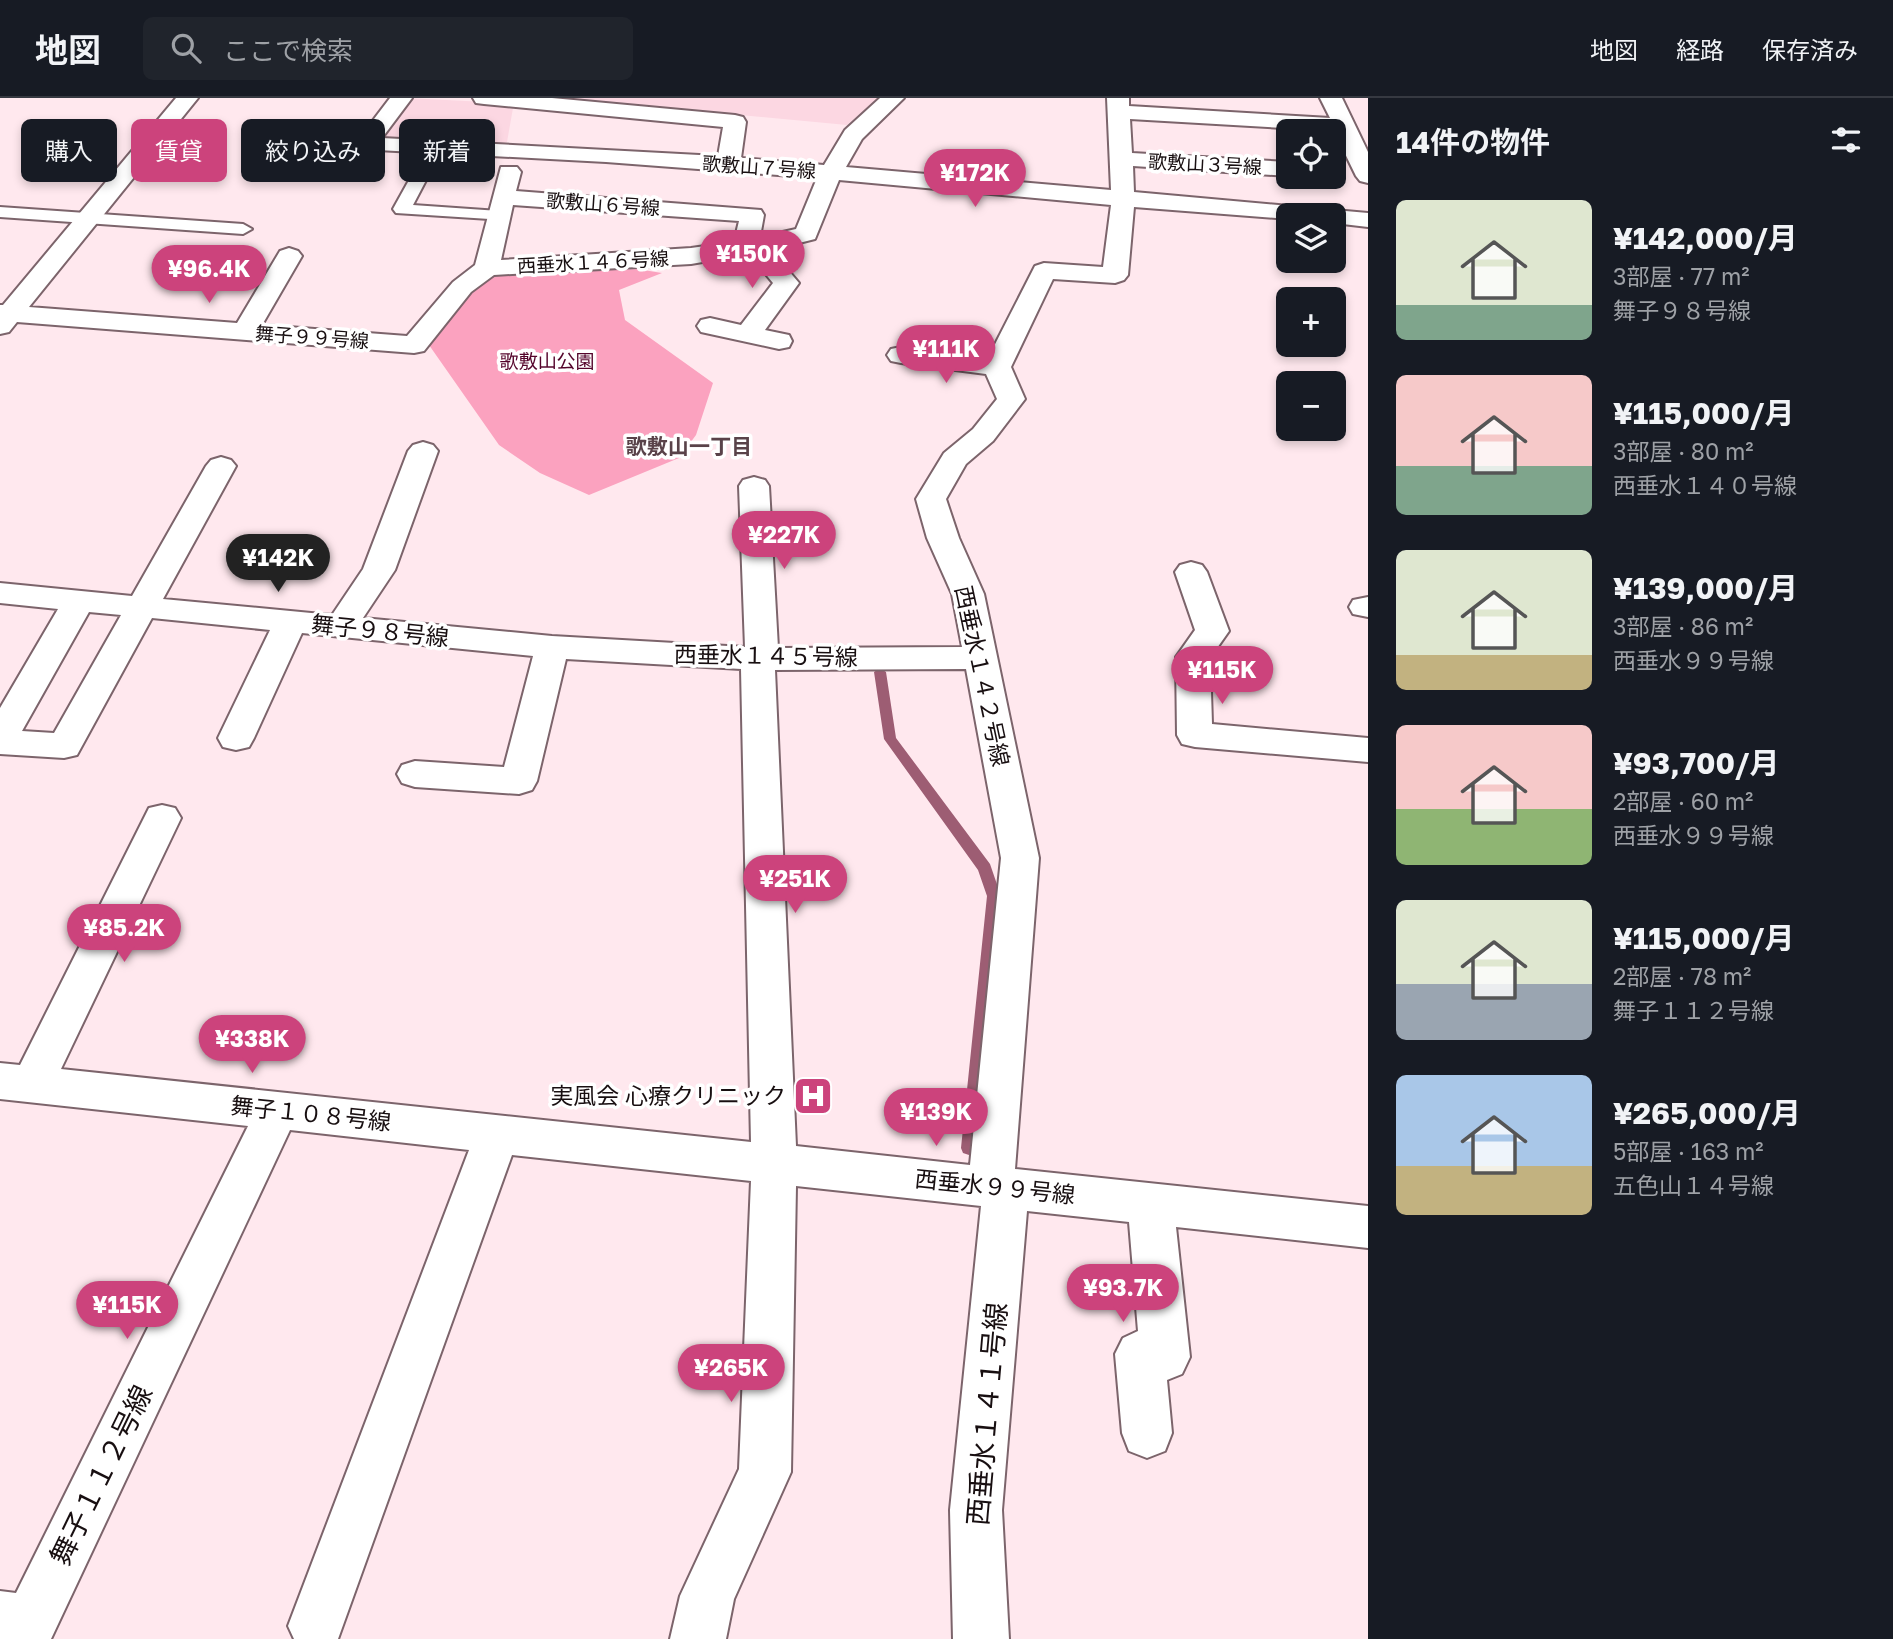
<!DOCTYPE html>
<html lang="ja">
<head>
<meta charset="utf-8">
<style>
	body { margin:0; font-family:"Golos Text","Noto Sans JP",sans-serif; background:#20242c; color:#f1f3f6; height:100vh; display:flex; flex-direction:column; font-size:26px; white-space:nowrap }
	* { box-sizing:border-box; margin:0 }
	p { font-size:23px; color:#9ea1a6 }
	.icon { flex:none; width:38px; height:38px; fill:none; stroke:currentColor; stroke-width:2; stroke-linecap:round; stroke-linejoin:round }
	.map { position:relative; flex:1; overflow:hidden }
	.panel { display:flex; flex-direction:column; background:#171b24; width:525px }
	.panel>* { flex:none }
	.guide { position:absolute; left:21px; top:21px; width:665px; height:63px; display:flex; gap:14px }
	.tools { position:absolute; left:1276px; top:21px; display:grid; gap:14px }
	.tools a { display:grid; place-items:center; width:70px; height:70px; border-radius:10px; background:#171b24; box-shadow:0 4px 10px #0003; font-size:35px }
	.price { position:absolute; translate:-50% -60px; padding:0 16px; border-radius:24px; background:#cc437c; color:#fff; font-size:23px; line-height:46px; filter:drop-shadow(0 2px 4px #0008) }
	.price::after { content:''; position:absolute; left:50%; top:42px; width:21px; height:16px; margin-left:-10px; background:inherit; clip-path:polygon(0 0,100% 0,50% 100%) }
	.price.on { background:#222; color:#fff }
	ul { padding:0; list-style:none }
	li { display:flex; align-items:center; gap:21px; height:175px; padding:0 28px }
	li span { display:grid; place-items:center; flex:none; width:196px; height:140px; border-radius:10px; color:#555 }
	li>.icon { margin-inline-start:auto }
	span .icon { width:84px; height:84px; fill:#fffc; stroke-width:1 }
	li b { font-size:30px }
	h2 { display:flex; justify-content:space-between; align-items:center; height:84px; padding:0 28px; font-size:30px }
	.pill { padding:0 24px; border-radius:10px; background:#171b24; box-shadow:0 4px 10px #0003; font-size:24px; line-height:63px }
	.pill.on { background:#cc437c; color:#fff }
	header { display:flex; align-items:center; gap:42px; box-sizing:border-box; height:98px; padding:0 35px; background:#171b24; border-bottom:2px solid #363941 }
	header strong { font-size:33px }
	nav { display:flex; gap:38px; margin-inline-start:auto; font-size:24px }
	.search { width:490px; height:63px; background:#20242c; display:flex; align-items:center; gap:18px; box-sizing:border-box; padding:0 24px; border-radius:10px; color:#9ea1a6; font-size:26px }
	main { display:flex; flex:1; min-height:0 }
	.map>svg:first-child { display:block }
</style>
</head>
<body>
<header>
<strong>地図</strong>
<div class="search"><svg class="icon" aria-label="search" viewBox="0 0 24 24"><circle cx="10" cy="10" r="6"/><path d="M15 15l6 6"/></svg>ここで検索</div>
<nav><a>地図</a><a>経路</a><a>保存済み</a></nav>
</header>
<main>
<div class="map">
<svg width="1368" height="1541" viewBox="0 0 1368 1541">
	<rect width="100%" height="100%" fill="#ffe8ee"/>
	<g fill="#fcd7e2">
		<polygon points="407,0 505,5 513,10 507,44 499,48 382,44 380,39"/>
		<polygon points="560,0 878,0 847,27"/>
	</g>
	<polygon fill="#fba2bf" points="637,171 662,175 619,192 625,222 713,285 696,337 679,360 589,397 540,375 499,347 429,247 479,183 496,176"/>
	<g fill="none" stroke-linecap="round" stroke-linejoin="round">
		<polygon fill="#9d5d73" fill-rule="evenodd" points="880,570 886,574 896,640 990,766 1001,798 977,1050 975,1055 969,1057 963,1055 961,1050 987,798 978,772 884,641 874,574"/>
		<g stroke="#7c646b" stroke-width="4">
			<g id="service">
				<polygon points="436,43 444,48 413,107 499,113 505,114 508,118 505,122 396,115 393,111 428,48"/>
				<polygon points="0,109 243,126 252,131 243,136 0,119"/>
			</g>
		</g>
		<g stroke="#7c646b" stroke-width="4">
			<g id="minor">
				<path d="M176,0H198L29,209L237,225L280,153L289,150L298,153L302,158L262,227L407,238L453,184L475,167L501,69H517L521,74L516,93L761,112L764,117L760,139L796,131L817,80L606,64L358,51L355,46L390,0H412L382,40L718,58L723,29L484,6L476,5L473,0H552L735,17L743,19L746,24L741,60L824,67L845,32L880,0H904L862,41L846,69L1111,92L1107,0H1129V8L1330,20L1320,0H1342L1368,54V85L1360,83L1356,78L1334,33L1130,21L1132,55L1288,64V78L1133,68L1134,94L1368,115V129L1334,125V117H1288V121L1134,109L1128,177L1124,182L1115,185L1053,181L1011,269L1025,301L993,343L966,366L946,401L959,440L984,496L1039,760L1015,1071L1368,1108V1150L1176,1129L1190,1259L1182,1276L1167,1282L1172,1335L1165,1353L1147,1360L1129,1353L1122,1335L1115,1256L1123,1240L1138,1233L1129,1124L1027,1113L1002,1412L1009,1541H953L950,1412L981,1108L796,1088L791,1374L734,1501L726,1541H670L680,1498L739,1371L751,1083L512,1057L338,1541H294L288,1528L469,1052L290,1032L51,1541H0V1493L16,1495L248,1028L0,1001V965L20,967L149,710L162,707L175,710L181,720L61,971L751,1044L741,571L566,561L537,683L532,692L519,696L415,689L402,685L397,676L402,667L415,663L504,669L533,558L302,535L254,640L249,649L236,652L223,649L218,640L270,532L152,520L77,657L64,660L0,656V610L58,511L0,505V485L132,498L206,368L211,362L221,359L231,362L236,368L163,501L332,517L363,471L408,353L413,347L423,344L433,347L438,353L395,472L363,520L552,538L745,549L739,388L743,382L754,379L765,382L769,388L778,550L962,549L952,496L927,440L916,401L944,355L973,331L997,301L986,276L901,265L891,263L887,257L891,251L901,249L988,260L1035,168L1044,165L1103,169L1111,107L839,82L815,141L771,152L799,185L765,232L789,237L792,243L789,249L779,251L701,234L697,228L701,222L710,220L741,227L773,185L749,156L691,166L494,177L471,194L424,253L414,255L17,224L9,234L0,236V207H3ZM513,107L739,123L734,144L691,150L501,162ZM89,514L121,517L54,635L22,633ZM966,571L1001,760L970,1067L796,1048L775,572Z"/>
				<polygon points="1191,464 1202,467 1207,474 1229,533 1210,560 1212,626 1368,640 1368,664 1195,649 1182,646 1177,637 1176,559 1195,532 1175,474 1180,467"/>
				<polygon points="1368,499 1368,519 1353,516 1349,509 1353,502"/>
			</g>
		</g>
		<use href="#service" fill="#fff" fill-rule="evenodd"/>
		<use href="#minor" fill="#fff" fill-rule="evenodd"/>
	</g>
	<defs>
		<g id="hospital-square" transform="scale(2.0125)"><rect x="-9" y="-9" width="18" height="18" rx="4" fill="#cc437c" stroke="#fff"/><path d="M-5-5h3v3.5h4V-5h3V5h-3V1.5h-4V5h-3Z" fill="#fff"/></g>
	</defs>
	<g fill-rule="evenodd">
		<use href="#hospital-square" x="813" y="998"/>
	</g>
	<g text-anchor="middle" stroke-width="7" stroke-linejoin="round" paint-order="stroke">
		<g font-size="19" fill="#180f11" stroke="#fff">
			<text transform="translate(1205 66) rotate(3)" y="7">歌敷山３号線</text>
			<text transform="translate(759 69) rotate(4)" y="7">歌敷山７号線</text>
			<text transform="translate(603 106) rotate(4)" y="7">歌敷山６号線</text>
			<text transform="translate(593 164) rotate(-3)" y="7">西垂水１４６号線</text>
			<text transform="translate(312 239) rotate(4)" y="7">舞子９９号線</text>
		</g>
		<g font-size="19" fill="#54042b" stroke="#fff">
			<text x="547" y="270">歌敷山公園</text>
		</g>
		<g font-size="21" font-weight="bold" fill="#594249" stroke="#fff">
			<text x="689" y="356">歌敷山一丁目</text>
		</g>
		<g font-size="23" fill="#180f11" stroke="#fff">
			<text transform="translate(380 533) rotate(6)" y="8">舞子９８号線</text>
			<text transform="translate(766 558) rotate(1)" y="8">西垂水１４５号線</text>
			<text transform="translate(982 578) rotate(78)" y="8">西垂水１４２号線</text>
			<text transform="translate(311 1016) rotate(6)" y="8">舞子１０８号線</text>
			<text transform="translate(995 1089) rotate(6)" y="8">西垂水９９号線</text>
		</g>
		<g font-size="23" fill="#180f11" stroke="#fff" text-anchor="end">
			<text x="786" y="1006">実風会 心療クリニック</text>
		</g>
		<g font-size="28" fill="#180f11" stroke="#fff">
			<text transform="translate(987 1316) rotate(-85)" y="10">西垂水１４１号線</text>
			<text transform="translate(101 1377) rotate(-64)" y="10">舞子１１２号線</text>
		</g>
	</g>
</svg>
<div class="tools">
<a><svg class="icon" aria-label="locate" viewBox="0 0 24 24"><circle cx="12" cy="12" r="6"/><path d="M12 2v4M12 18v4M2 12h4M18 12h4"/></svg></a>
<a><svg class="icon" aria-label="layers" viewBox="0 0 24 24"><path d="M12 4l9 5-9 5-9-5zM3 14l9 5 9-5"/></svg></a>
<a>+</a>
<a>−</a>
</div>
<b class="price" style="left:975px;top:111px">¥172K</b>
<b class="price" style="left:752px;top:192px">¥150K</b>
<b class="price" style="left:209px;top:207px">¥96.4K</b>
<b class="price" style="left:946px;top:287px">¥111K</b>
<b class="price" style="left:784px;top:473px">¥227K</b>
<b class="price on" style="left:278px;top:496px">¥142K</b>
<b class="price" style="left:1222px;top:608px">¥115K</b>
<b class="price" style="left:795px;top:817px">¥251K</b>
<b class="price" style="left:124px;top:866px">¥85.2K</b>
<b class="price" style="left:252px;top:977px">¥338K</b>
<b class="price" style="left:936px;top:1050px">¥139K</b>
<b class="price" style="left:1123px;top:1226px">¥93.7K</b>
<b class="price" style="left:127px;top:1243px">¥115K</b>
<b class="price" style="left:731px;top:1306px">¥265K</b>
<div class="guide">
<a class="pill">購入</a>
<a class="pill on">賃貸</a>
<a class="pill">絞り込み</a>
<a class="pill">新着</a>
</div>
</div>
<section class="panel">
<h2>14件の物件<svg class="icon" aria-label="filters" viewBox="0 0 24 24"><path d="M4 7h16M4 17h16"/><circle cx="9" cy="7" r="2"/><circle cx="15" cy="17" r="2"/></svg></h2>
<ul>
<li><span style="background:linear-gradient(#dfe7d0 75%,#7fa58c 0)"><svg class="icon" aria-label="home" viewBox="0 0 24 24"><path d="M3 11l9-7 9 7M6 9v11h12V9"/></svg></span><div><b>¥142,000/月</b><p>3部屋 · 77 m²</p><p>舞子９８号線</p></div></li>
<li><span style="background:linear-gradient(#f6c9c9 65%,#7fa58c 0)"><svg class="icon" aria-label="home" viewBox="0 0 24 24"><path d="M3 11l9-7 9 7M6 9v11h12V9"/></svg></span><div><b>¥115,000/月</b><p>3部屋 · 80 m²</p><p>西垂水１４０号線</p></div></li>
<li><span style="background:linear-gradient(#dfe7d0 75%,#c2b280 0)"><svg class="icon" aria-label="home" viewBox="0 0 24 24"><path d="M3 11l9-7 9 7M6 9v11h12V9"/></svg></span><div><b>¥139,000/月</b><p>3部屋 · 86 m²</p><p>西垂水９９号線</p></div></li>
<li><span style="background:linear-gradient(#f6c9c9 60%,#8fb573 0)"><svg class="icon" aria-label="home" viewBox="0 0 24 24"><path d="M3 11l9-7 9 7M6 9v11h12V9"/></svg></span><div><b>¥93,700/月</b><p>2部屋 · 60 m²</p><p>西垂水９９号線</p></div></li>
<li><span style="background:linear-gradient(#dfe7d0 60%,#9aa5b1 0)"><svg class="icon" aria-label="home" viewBox="0 0 24 24"><path d="M3 11l9-7 9 7M6 9v11h12V9"/></svg></span><div><b>¥115,000/月</b><p>2部屋 · 78 m²</p><p>舞子１１２号線</p></div></li>
<li><span style="background:linear-gradient(#a9c7e8 65%,#c2b280 0)"><svg class="icon" aria-label="home" viewBox="0 0 24 24"><path d="M3 11l9-7 9 7M6 9v11h12V9"/></svg></span><div><b>¥265,000/月</b><p>5部屋 · 163 m²</p><p>五色山１４号線</p></div></li>
</ul>
</section>
</main>
</body>
</html>
